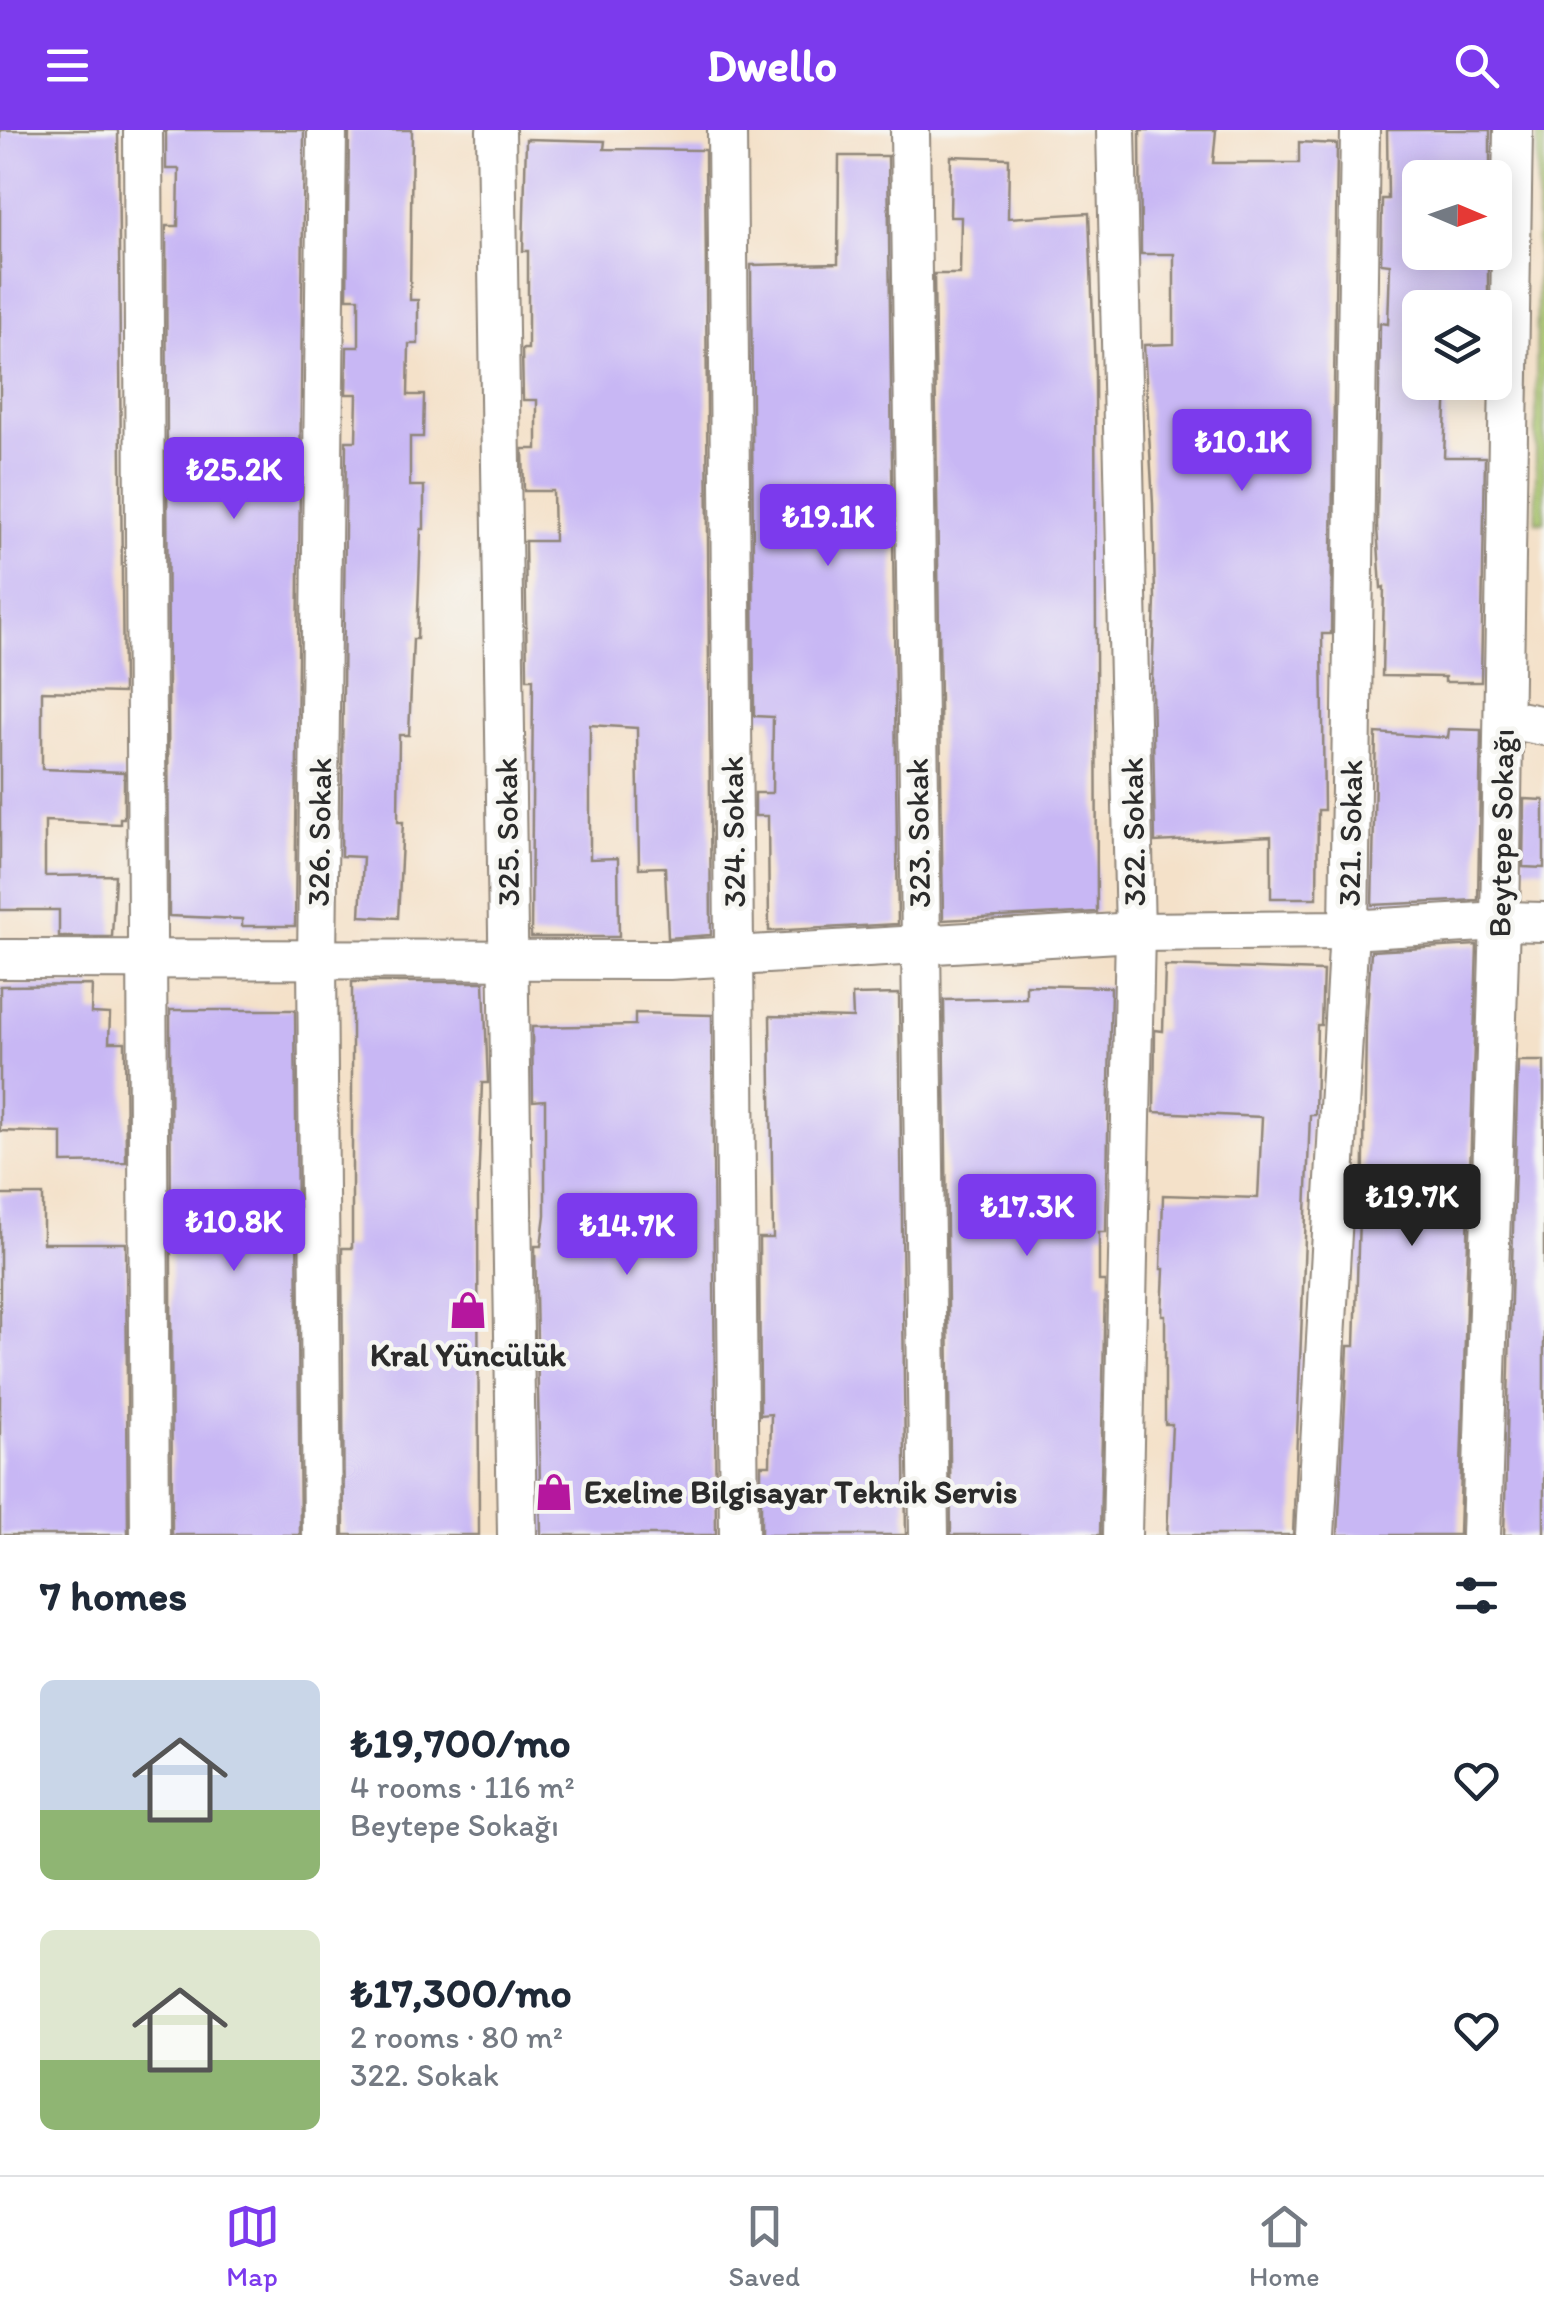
<!DOCTYPE html>
<html lang="en">
<head>
<meta charset="utf-8">
<style>
	body { margin:0; font-family:Itim,sans-serif; background:#f2f2f3; color:#1f2937; height:100vh; display:flex; flex-direction:column; font-size:38px; white-space:nowrap }
	* { box-sizing:border-box; margin:0 }
	p { font-size:32px; color:#747a83 }
	.icon { flex:none; width:55px; height:55px; fill:none; stroke:currentColor; stroke-width:2; stroke-linecap:round; stroke-linejoin:round }
	.map { position:relative; height:1405px; overflow:hidden }
	.drawer { display:flex; flex-direction:column; background:#fff; flex:1 }
	.drawer>* { flex:none }
	.needle { width:65px; rotate:92deg }
	.controls { position:absolute; left:1402px; top:30px; display:grid; gap:20px }
	.controls a { display:grid; place-items:center; width:110px; height:110px; border-radius:15px; background:#fff; box-shadow:0 5px 25px #0003; font-size:50px }
	.price { position:absolute; translate:-50% -85px; padding:0 22px; border-radius:10px; background:#7c3aed; color:#fff; font-size:32px; line-height:65px; filter:drop-shadow(0 2px 5px #0008) }
	.price::after { content:''; position:absolute; left:50%; top:60px; width:30px; height:22px; margin-left:-15px; background:inherit; clip-path:polygon(0 0,100% 0,50% 100%) }
	.price.on { background:#222; color:#fff }
	ul { padding:0; list-style:none }
	li { display:flex; align-items:center; gap:30px; height:250px; padding:0 40px }
	li span { display:grid; place-items:center; flex:none; width:280px; height:200px; border-radius:15px; color:#555 }
	li>.icon { margin-inline-start:auto }
	span .icon { width:120px; height:120px; fill:#fffc; stroke-width:1 }
	li b { font-size:42px }
	h2 { display:flex; justify-content:space-between; align-items:center; height:120px; padding:0 40px; font-size:42px }
	header { display:flex; justify-content:space-between; align-items:center; height:130px; padding:0 40px; background:#7c3aed; color:#fff; font-size:45px; font-weight:700 }
	.tab-bar { display:flex; justify-content:space-around; align-items:center; height:140px; border-top:2px solid #e0e1e3; background:#fff; font-size:28px; color:#747a83 }
	.tab-bar a { display:grid; justify-items:center; gap:5px }
	.tab-bar .on { color:#7c3aed }
	.map>svg:first-child { display:block }
</style>
</head>
<body>
<header><svg class="icon" aria-label="menu" viewBox="0 0 24 24"><path d="M4 6h16M4 12h16M4 18h16"/></svg>Dwello<svg class="icon" aria-label="search" viewBox="0 0 24 24"><circle cx="10" cy="10" r="6"/><path d="M15 15l6 6"/></svg></header>
<div class="map">
<svg width="1544" height="1405" viewBox="0 0 1544 1405">
	<rect width="100%" height="100%" fill="#f6f6f2"/>
	<filter id="ink" filterUnits="userSpaceOnUse"><feTurbulence type="fractalNoise" baseFrequency=".01" numOctaves="2"/><feDisplacementMap in="SourceGraphic" scale="20" xChannelSelector="R" yChannelSelector="G"/><feConvolveMatrix kernelMatrix="1 2 1 2 8 2 1 2 1" color-interpolation-filters="sRGB"/></filter>
	<filter id="wash" filterUnits="userSpaceOnUse"><feTurbulence type="fractalNoise" baseFrequency=".0048" numOctaves="4" result="noise"/><feDisplacementMap in="SourceGraphic" scale="40" xChannelSelector="R" yChannelSelector="G"/><feGaussianBlur stdDeviation="2.25" result="paint"/><feColorMatrix in="noise" values="0 0 0 0 0 0 0 0 0 0 0 0 0 0 0 0 0 1.4 0 .05"/><feComposite in="paint" operator="in"/></filter>
	<g filter="url(#wash)">
		<rect width="100%" height="100%" fill="#f4e1c9"/>
		<polygon fill="#b7d47b" stroke="#718053" stroke-width="2.5" points="1538,0 1544,0 1544,392 1536,392"/>
		<g id="blocks">
			<g fill="#c8b7f4">
				<polygon points="0,0 118,0 123,563 42,561 42,639 124,642 124,688 120,688 120,694 45,691 45,746 115,745 112,807 59,807 59,780 0,780"/>
				<polygon points="166,0 304,0 295,796 242,796 242,789 169,786 166,96 178,96 179,39 166,39"/>
				<polygon points="349,0 412,0 410,170 418,170 418,214 409,214 408,265 424,265 423,307 410,307 410,356 424,356 424,399 421,399 417,509 413,509 409,605 399,605 398,692 403,692 398,788 360,786 363,727 341,726 346,311 356,311 357,264 346,264 347,217 359,217 359,168 347,168"/>
				<polygon points="1140,0 1216,0 1213,33 1299,33 1299,12 1337,14 1331,504 1322,504 1324,680 1318,680 1317,768 1271,768 1271,706 1155,712 1152,553 1155,469 1153,374 1144,215 1174,214 1174,124 1141,124"/>
				<polygon points="1387,0 1490,0 1490,37 1435,34 1435,48 1420,48 1420,122 1488,122 1488,169 1448,170 1447,178 1420,178 1420,252 1447,252 1444,327 1485,327 1481,552 1445,552 1445,547 1382,546 1384,457 1381,458 1377,397 1380,193 1388,194 1390,134 1381,133 1382,69 1388,69"/>
				<polygon points="526,9 605,11 604,19 705,20 711,805 668,808 665,737 639,738 637,598 590,595 590,729 618,728 619,807 531,807 533,549 527,549 525,411 554,411 553,361 524,361 523,319 537,319 537,270 523,270 522,219 528,219 528,121 523,121"/>
				<polygon points="839,26 888,26 898,794 769,801 768,686 755,686 755,663 772,663 773,587 754,586 751,135 838,133"/>
				<polygon points="951,26 1009,28 1008,88 1089,83 1095,244 1097,782 943,790 934,144 960,144 961,87 950,87"/>
				<polygon points="1449,599 1481,600 1478,770 1372,775 1376,603 1448,608"/>
				<polygon points="1524,669 1544,670 1544,738 1523,737"/>
				<polygon points="1477,815 1459,1405 1338,1405 1348,1216 1355,1216 1359,1086 1363,1086 1366,897 1371,821"/>
				<polygon points="1165,836 1323,841 1321,895 1317,895 1315,985 1310,985 1293,1405 1167,1405 1172,1294 1165,1294 1165,1185 1162,1185 1164,1139 1161,1139 1163,1065 1258,1068 1262,987 1154,982 1155,900 1163,901"/>
				<polygon points="352,852 484,852 488,953 482,953 478,1061 479,1405 344,1405 342,1118 352,1118"/>
				<polygon points="92,855 91,883 110,884 109,912 125,912 126,1032 62,1033 62,1003 0,1001 0,856"/>
				<polygon points="1026,855 1111,857 1106,1102 1099,1102 1099,1151 1105,1151 1100,1405 951,1405 944,870 1026,868"/>
				<polygon points="899,864 906,1405 761,1405 761,1335 770,1335 771,1284 760,1285 759,1108 773,1108 770,886 853,888 852,865"/>
				<polygon points="170,880 295,880 300,1405 172,1405"/>
				<polygon points="635,883 712,885 716,1405 541,1405 535,1116 541,1116 545,1085 545,970 533,971 532,897 635,895"/>
				<polygon points="1518,931 1544,931 1544,1405 1504,1405"/>
				<polygon points="0,1065 43,1065 43,1113 126,1113 128,1405 0,1405"/>
			</g>
		</g>
	</g>
	<g filter="url(#ink)">
		<use href="#blocks" fill-opacity="0" stroke="#90867a" stroke-width="2.5"/>
		<g fill="none" stroke-linecap="round" stroke-linejoin="round">
			<g stroke="#90867a" stroke-width="42">
				<g id="minor">
					<polyline points="143,0 150,1405"/>
					<polyline points="496,0 517,1405"/>
					<polyline points="727,0 739,1405"/>
					<polyline points="910,0 929,1405"/>
					<polyline points="1116,0 1135,802 1122,1405"/>
					<polyline points="1504,588 1544,596"/>
					<polyline points="0,829 669,830 1135,802 1349,800 1500,791 1544,792"/>
					<polyline points="322,1405 317,831 327,0"/>
					<polyline points="1315,1405 1349,800 1360,0"/>
					<polyline points="1481,1405 1500,791 1513,0"/>
				</g>
			</g>
			<use href="#minor" stroke="#fff" stroke-width="38"/>
		</g>
	</g>
	<defs>
		<g id="shop-bare" transform="scale(3)"><path d="M-5-2.5h2.3a2.7 3.5 0 0 1 5.4 0H5L5.5 6h-11ZM-1.5-2.5h3a1.5 2.3 0 0 0-3 0Z" fill="#b5179e" stroke="#f6f6f2" stroke-width="2.5" paint-order="stroke"/></g>
	</defs>
	<g fill-rule="evenodd">
		<use href="#shop-bare" x="468" y="1180"/>
		<use href="#shop-bare" x="554" y="1362"/>
	</g>
	<g text-anchor="middle" stroke-width="9" stroke-linejoin="round" paint-order="stroke">
		<g font-size="32" fill="#2b2b2b" stroke="#f6f6f2">
			<text transform="translate(319 702) rotate(-89)" y="11">326. Sokak</text>
			<text transform="translate(507 702) rotate(-91)" y="11">325. Sokak</text>
			<text transform="translate(733 702) rotate(-91)" y="11">324. Sokak</text>
			<text transform="translate(1133 702) rotate(-91)" y="11">322. Sokak</text>
			<text transform="translate(918 703) rotate(-91)" y="11">323. Sokak</text>
			<text transform="translate(1350 703) rotate(-89)" y="11">321. Sokak</text>
			<text transform="translate(1501 703) rotate(-89)" y="11">Beytepe Sokağı</text>
		</g>
		<g font-size="32" font-weight="bold" fill="#2b2b2b" stroke="#f6f6f2">
			<text x="468" y="1236">Kral Yüncülük</text>
			<text x="584" y="1373" text-anchor="start">Exeline Bilgisayar Teknik Servis</text>
		</g>
	</g>
</svg>
<div class="controls">
<a><svg class="needle" viewBox="-14 -14 28 28"><path d="M0-13l5 13h-10z" fill="#e53935"/><path d="M0 13l5-13h-10z" fill="#747a83"/></svg></a>
<a><svg class="icon" aria-label="layers" viewBox="0 0 24 24"><path d="M12 4l9 5-9 5-9-5zM3 14l9 5 9-5"/></svg></a>
</div>
<b class="price" style="left:1242px;top:364px">₺10.1K</b>
<b class="price" style="left:234px;top:392px">₺25.2K</b>
<b class="price" style="left:828px;top:439px">₺19.1K</b>
<b class="price on" style="left:1412px;top:1119px">₺19.7K</b>
<b class="price" style="left:1027px;top:1129px">₺17.3K</b>
<b class="price" style="left:234px;top:1144px">₺10.8K</b>
<b class="price" style="left:627px;top:1148px">₺14.7K</b>
</div>
<section class="drawer">
<h2>7 homes<svg class="icon" aria-label="filters" viewBox="0 0 24 24"><path d="M4 7h16M4 17h16"/><circle cx="9" cy="7" r="2"/><circle cx="15" cy="17" r="2"/></svg></h2>
<ul>
<li><span style="background:linear-gradient(#c9d6e8 65%,#8fb573 0)"><svg class="icon" aria-label="home" viewBox="0 0 24 24"><path d="M3 11l9-7 9 7M6 9v11h12V9"/></svg></span><div><b>₺19,700/mo</b><p>4 rooms · 116 m²</p><p>Beytepe Sokağı</p></div><svg class="icon" aria-label="heart" viewBox="0 0 24 24"><path d="M12 20l-8-8c-3-5 5-10 8-4 3-6 11-1 8 4z"/></svg></li>
<li><span style="background:linear-gradient(#dfe7d0 65%,#8fb573 0)"><svg class="icon" aria-label="home" viewBox="0 0 24 24"><path d="M3 11l9-7 9 7M6 9v11h12V9"/></svg></span><div><b>₺17,300/mo</b><p>2 rooms · 80 m²</p><p>322. Sokak</p></div><svg class="icon" aria-label="heart" viewBox="0 0 24 24"><path d="M12 20l-8-8c-3-5 5-10 8-4 3-6 11-1 8 4z"/></svg></li>
</ul>
</section>
<nav class="tab-bar">
<a class="on"><svg class="icon" aria-label="map" viewBox="0 0 24 24"><path d="M3 6l6-2 6 2 6-2v14l-6 2-6-2-6 2zM9 4v14M15 6v14"/></svg>Map</a>
<a><svg class="icon" aria-label="saved" viewBox="0 0 24 24"><path d="M7 4h10v16l-5-4-5 4z"/></svg>Saved</a>
<a><svg class="icon" aria-label="home" viewBox="0 0 24 24"><path d="M3 11l9-7 9 7M6 9v11h12V9"/></svg>Home</a>
</nav>
</body>
</html>
